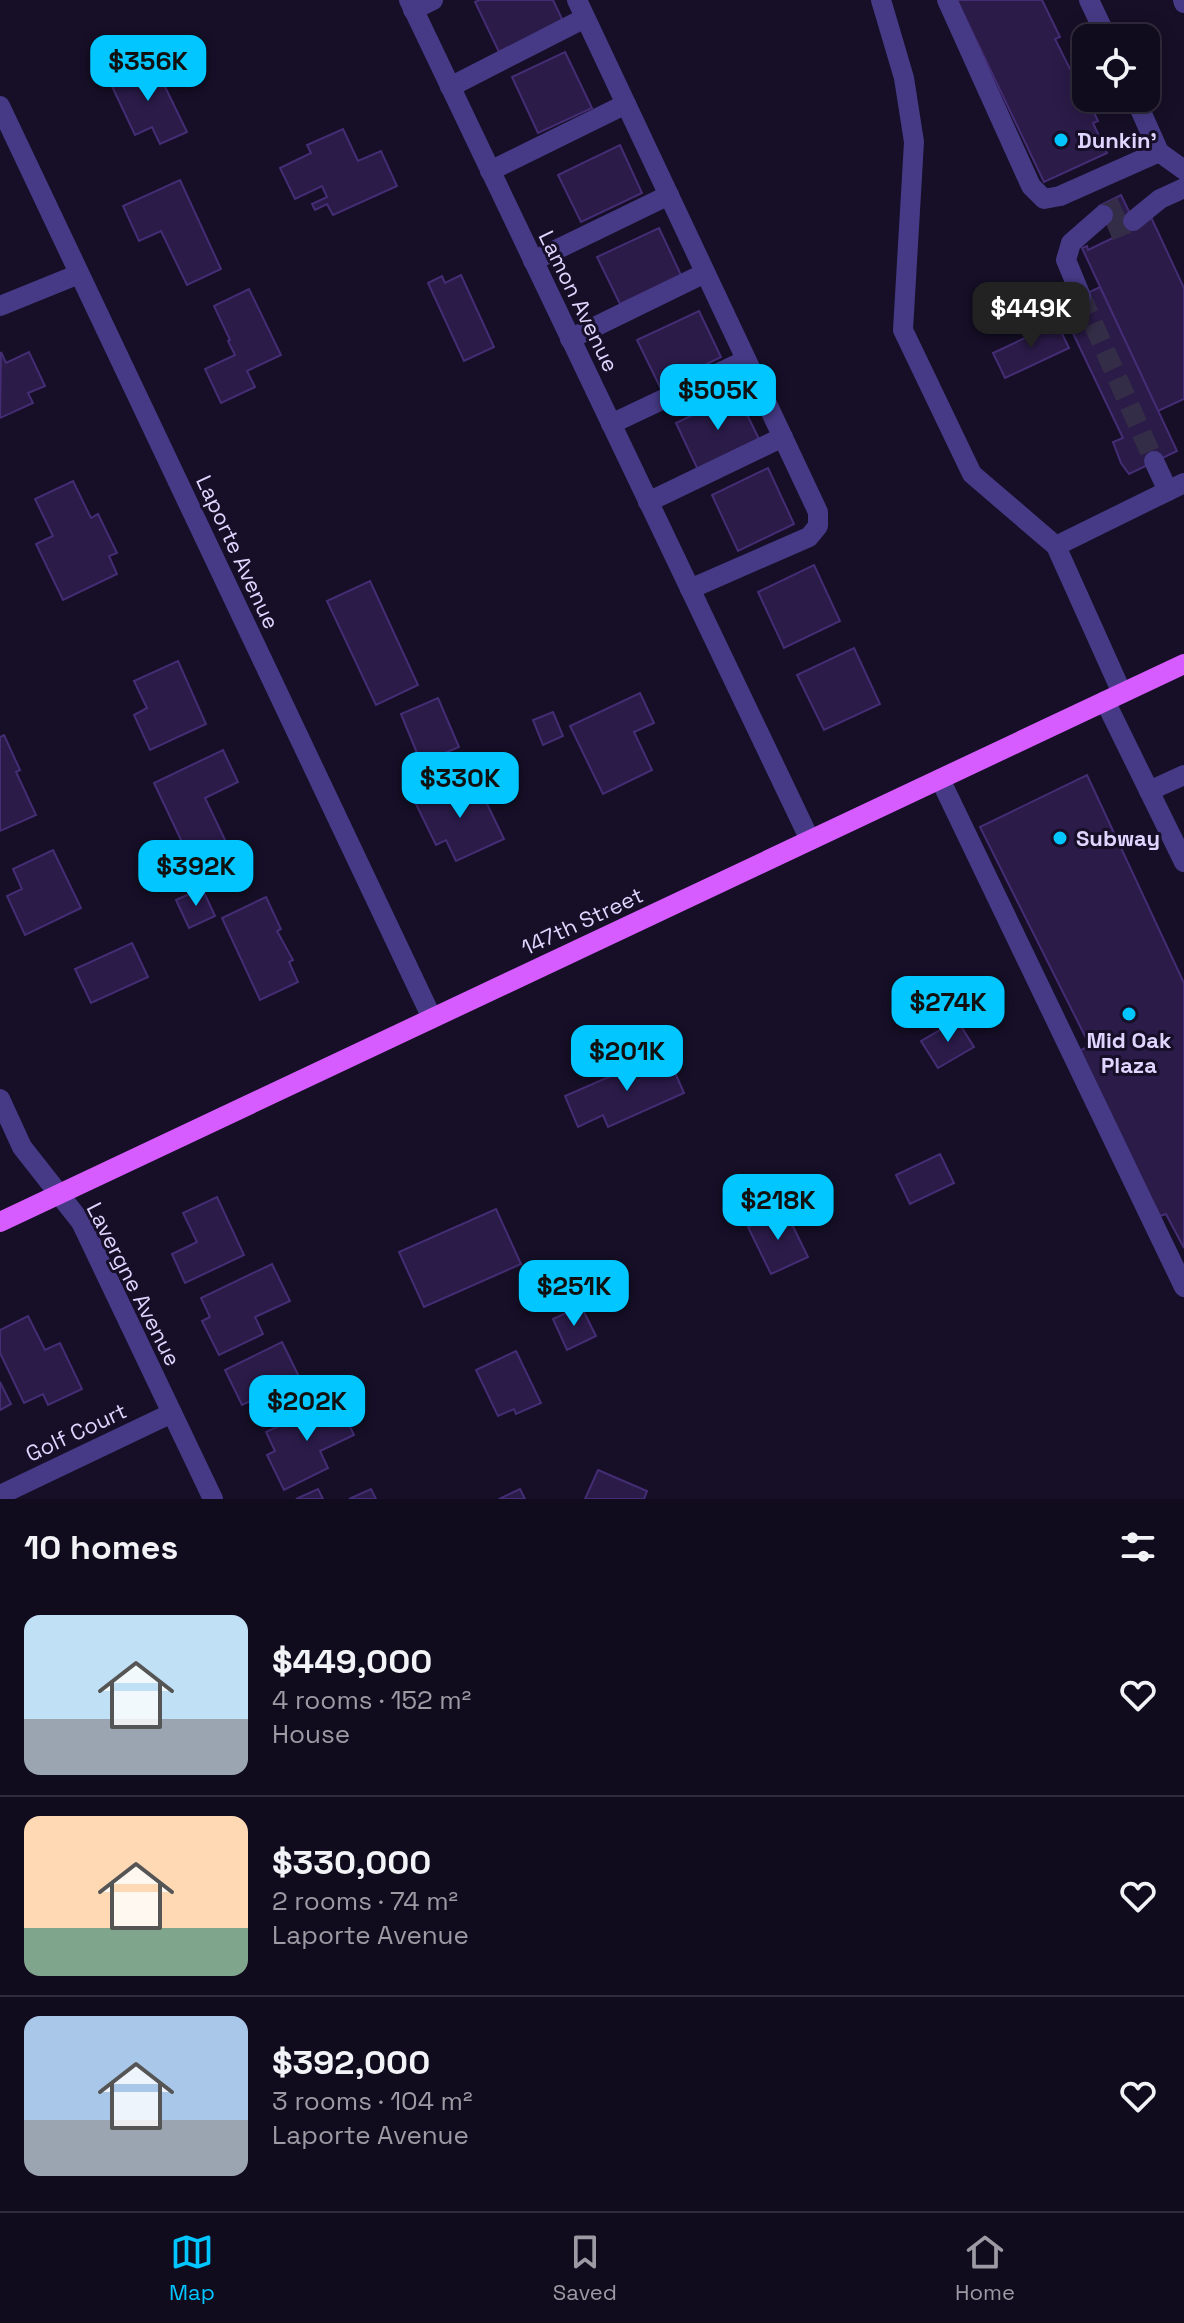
<!DOCTYPE html>
<html lang="en">
<head>
<meta charset="utf-8">
<style>
	body { margin:0; font-family:"Space Grotesk",sans-serif; background:#191426; color:#f1f3f6; height:100vh; display:flex; flex-direction:column; font-size:30px; white-space:nowrap }
	* { box-sizing:border-box; margin:0 }
	p { font-size:26px; color:#9c9ba4 }
	.icon { flex:none; width:44px; height:44px; fill:none; stroke:currentColor; stroke-width:2; stroke-linecap:round; stroke-linejoin:round }
	.map { position:relative; height:1499px; overflow:hidden }
	.side { display:flex; flex-direction:column; background:#100b1d; flex:1 }
	.side>* { flex:none }
	.buttons { position:absolute; left:1072px; top:24px; display:grid; gap:16px }
	.buttons a { display:grid; place-items:center; width:88px; height:88px; border-radius:16px; background:#100b1d; box-shadow:0 4px 20px #0003,0 0 0 2px #302b3b; font-size:40px }
	.price { position:absolute; translate:-50% -68px; padding:0 18px; border-radius:16px; background:#01c6ff; color:#111; font-size:26px; line-height:52px; filter:drop-shadow(0 2px 4px #0008) }
	.price::after { content:''; position:absolute; left:50%; top:48px; width:24px; height:18px; margin-left:-12px; background:inherit; clip-path:polygon(0 0,100% 0,50% 100%) }
	.price.selected { background:#222; color:#fff }
	ul { padding:0; list-style:none }
	li { display:flex; align-items:center; gap:24px; height:200px; padding:0 24px }
	li+li { border-top:2px solid #302b3b }
	li span { display:grid; place-items:center; flex:none; width:224px; height:160px; border-radius:16px; color:#555 }
	li>.icon { margin-inline-start:auto }
	span .icon { width:96px; height:96px; fill:#fffc; stroke-width:1 }
	li b { font-size:34px }
	h2 { display:flex; justify-content:space-between; align-items:center; height:96px; padding:0 24px; font-size:34px }
	.tab-bar { display:flex; justify-content:space-around; align-items:center; height:112px; border-top:2px solid #302b3b; background:#100b1d; font-size:22px; color:#9c9ba4 }
	.tab-bar a { display:grid; justify-items:center; gap:4px }
	.tab-bar .selected { color:#01c6ff }
	.map>svg:first-child { display:block }
</style>
</head>
<body>
<div class="map">
<svg width="1184" height="1499" viewBox="0 0 1184 1499">
	<rect width="100%" height="100%" fill="#160f27"/>
	<g fill="#2a1b48" stroke="#442d74" stroke-width="2">
		<polygon points="479,0 553,0 563,21 499,52 475,2"/>
		<polygon points="957,0 1042,0 1060,37 1055,39 1070,69 1073,68 1098,121 1093,123 1107,153 1044,182"/>
		<polygon points="565,52 592,108 538,133 512,77"/>
		<polygon points="152,60 187,132 160,144 152,127 135,135 109,80"/>
		<polygon points="343,129 358,161 381,151 397,186 333,215 327,204 315,210 312,204 327,197 322,186 295,199 280,168 311,153 307,145"/>
		<polygon points="620,145 642,193 581,222 558,175"/>
		<polygon points="180,180 221,269 187,285 161,231 139,241 123,206"/>
		<polygon points="1121,195 1135,224 1113,234 1099,206"/>
		<polygon points="1150,215 1184,288 1184,399 1158,411 1082,248 1087,246 1088,250 1115,237 1113,234"/>
		<polygon points="659,228 681,275 620,304 597,257"/>
		<polygon points="461,275 494,347 464,361 428,283 442,276 445,283"/>
		<polygon points="1100,287 1177,451 1129,474 1121,463 1113,442 1123,438 1060,306"/>
		<polygon points="249,289 281,355 247,371 255,387 221,403 205,369 235,355 228,341 230,340 214,306"/>
		<polygon points="699,311 721,357 660,387 637,340"/>
		<polygon points="1057,323 1069,348 1005,378 993,353"/>
		<polygon points="1,352 6,363 29,352 45,386 28,393 33,403 0,418"/>
		<polygon points="737,394 760,441 698,470 676,423"/>
		<polygon points="768,468 794,524 738,551 712,495"/>
		<polygon points="73,481 91,518 98,514 117,553 109,556 117,574 63,600 36,544 53,536 35,499"/>
		<polygon points="814,565 840,621 784,648 758,592"/>
		<polygon points="370,581 418,685 376,705 327,601"/>
		<polygon points="854,648 880,704 824,730 797,675"/>
		<polygon points="178,661 206,724 150,750 134,715 147,708 134,681"/>
		<polygon points="640,693 654,723 634,732 652,770 603,794 570,726"/>
		<polygon points="438,698 459,747 421,763 401,714"/>
		<polygon points="553,712 563,736 543,745 533,720"/>
		<polygon points="4,735 20,770 16,772 36,815 0,831 0,737"/>
		<polygon points="223,750 238,782 205,798 226,842 190,859 154,783"/>
		<polygon points="1087,775 1184,983 1184,1248 1166,1214 1160,1216 1076,1052 1090,1046 980,827"/>
		<polygon points="477,783 504,839 456,861 446,840 436,845 414,800 444,785 449,796"/>
		<polygon points="53,850 81,908 25,935 7,896 22,889 13,869"/>
		<polygon points="202,888 215,916 189,928 176,900"/>
		<polygon points="266,897 281,929 277,931 293,960 289,962 298,982 260,1000 222,918"/>
		<polygon points="132,943 148,977 91,1003 75,969"/>
		<polygon points="957,1020 974,1047 938,1068 921,1041"/>
		<polygon points="666,1052 684,1093 608,1127 603,1115 578,1127 565,1096"/>
		<polygon points="940,1154 954,1183 910,1204 896,1175"/>
		<polygon points="217,1197 244,1255 185,1283 172,1254 197,1242 183,1213"/>
		<polygon points="496,1209 521,1264 424,1307 399,1252"/>
		<polygon points="785,1210 808,1257 771,1274 748,1227"/>
		<polygon points="272,1264 290,1301 255,1317 263,1334 219,1355 202,1321 210,1317 201,1298"/>
		<polygon points="581,1306 596,1336 567,1350 553,1319"/>
		<polygon points="28,1316 45,1350 60,1343 82,1389 48,1405 43,1394 24,1403 0,1353 0,1330"/>
		<polygon points="282,1342 310,1399 260,1423 250,1401 242,1405 225,1370"/>
		<polygon points="516,1351 541,1403 516,1414 514,1409 498,1416 476,1370"/>
		<polygon points="0,1382 11,1404 0,1410"/>
		<polygon points="337,1399 354,1435 320,1451 328,1468 284,1490 267,1455 275,1451 266,1432"/>
		<polygon points="598,1470 647,1491 644,1499 585,1499"/>
		<polygon points="318,1489 323,1499 296,1499"/>
		<polygon points="371,1489 376,1499 349,1499"/>
		<polygon points="520,1489 525,1499 499,1499"/>
	</g>
	<g fill="none" stroke-linecap="round" stroke-linejoin="round">
		<g stroke="#342d47" stroke-width="20" stroke-dasharray="20 10" stroke-linecap="butt">
			<polyline points="1103,215 1127,204"/>
			<polyline points="1109,231 1133,221"/>
			<polyline points="1081,296 1154,461"/>
		</g>
		<g stroke="#463a86" stroke-width="20">
			<polyline points="409,0 810,840"/>
			<polyline points="577,0 818,512 818,526 809,537 690,589"/>
			<polyline points="881,0 904,78 914,142 903,330 972,474 1056,546 1122,693"/>
			<polyline points="947,0 1031,186 1044,199 1060,196 1159,152"/>
			<polyline points="1089,0 1107,38"/>
			<polyline points="1183,0 1184,3"/>
			<polyline points="413,10 433,0"/>
			<polyline points="450,87 585,18"/>
			<polyline points="1135,98 1159,152 1184,170"/>
			<polyline points="0,106 432,1018"/>
			<polyline points="490,171 626,104"/>
			<polyline points="1133,221 1160,199 1184,188"/>
			<polyline points="533,261 669,195"/>
			<polyline points="1081,296 1066,260 1071,243 1103,215"/>
			<polyline points="0,306 79,274"/>
			<polyline points="570,339 705,273"/>
			<polyline points="611,424 746,360"/>
			<polyline points="1154,461 1168,491"/>
			<polyline points="648,502 783,437"/>
			<polyline points="1056,546 1184,483"/>
			<polyline points="1105,701 1184,862"/>
			<polyline points="940,779 1184,1287"/>
			<polyline points="1149,791 1184,775"/>
			<polyline points="0,1099 22,1147 81,1222 213,1499"/>
			<polyline points="0,1495 172,1413"/>
		</g>
		<polyline stroke="#d65cff" stroke-width="20" points="0,1222 1184,664"/>
	</g>
	<g fill="#01c6ff" stroke="#160f27" stroke-width="3">
		<circle cx="1061" cy="140" r="8"/>
		<circle cx="1060" cy="838" r="8"/>
		<circle cx="1129" cy="1014" r="8"/>
	</g>
	<g text-anchor="middle" stroke-width="6" stroke-linejoin="round" paint-order="stroke">
		<g font-size="22" font-weight="bold" fill="#dfd5ff" stroke="#160f27" text-anchor="start">
			<text x="1077" y="148">Dunkin'</text>
			<text x="1076" y="846">Subway</text>
			<text x="1129" y="1048" text-anchor="middle">Mid Oak<tspan x="1129" dy="25">Plaza</tspan></text>
		</g>
		<g font-size="22" fill="#dfd5ff" stroke="#160f27">
			<text transform="translate(579 301) rotate(64)" y="8">Lamon Avenue</text>
			<text transform="translate(238 552) rotate(65)" y="8">Laporte Avenue</text>
			<text transform="translate(582 921) rotate(-25)" y="8">147th Street</text>
			<text transform="translate(134 1284) rotate(63)" y="8">Lavergne Avenue</text>
			<text transform="translate(76 1432) rotate(-25)" y="8">Golf Court</text>
		</g>
	</g>
</svg>
<div class="buttons">
<a><svg class="icon" aria-label="locate" viewBox="0 0 24 24"><circle cx="12" cy="12" r="6"/><path d="M12 2v4M12 18v4M2 12h4M18 12h4"/></svg></a>
</div>
<b class="price" style="left:148px;top:103px">$356K</b>
<b class="price selected" style="left:1031px;top:350px">$449K</b>
<b class="price" style="left:718px;top:432px">$505K</b>
<b class="price" style="left:460px;top:820px">$330K</b>
<b class="price" style="left:196px;top:908px">$392K</b>
<b class="price" style="left:948px;top:1044px">$274K</b>
<b class="price" style="left:627px;top:1093px">$201K</b>
<b class="price" style="left:778px;top:1242px">$218K</b>
<b class="price" style="left:574px;top:1328px">$251K</b>
<b class="price" style="left:307px;top:1443px">$202K</b>
</div>
<section class="side">
<h2>10 homes<svg class="icon" aria-label="filters" viewBox="0 0 24 24"><path d="M4 7h16M4 17h16"/><circle cx="9" cy="7" r="2"/><circle cx="15" cy="17" r="2"/></svg></h2>
<ul>
<li><span style="background:linear-gradient(#bfe0f5 65%,#9aa5b1 0)"><svg class="icon" aria-label="home" viewBox="0 0 24 24"><path d="M3 11l9-7 9 7M6 9v11h12V9"/></svg></span><div><b>$449,000</b><p>4 rooms · 152 m²</p><p>House</p></div><svg class="icon" aria-label="heart" viewBox="0 0 24 24"><path d="M12 20l-8-8c-3-5 5-10 8-4 3-6 11-1 8 4z"/></svg></li>
<li><span style="background:linear-gradient(#ffd9b3 70%,#7fa58c 0)"><svg class="icon" aria-label="home" viewBox="0 0 24 24"><path d="M3 11l9-7 9 7M6 9v11h12V9"/></svg></span><div><b>$330,000</b><p>2 rooms · 74 m²</p><p>Laporte Avenue</p></div><svg class="icon" aria-label="heart" viewBox="0 0 24 24"><path d="M12 20l-8-8c-3-5 5-10 8-4 3-6 11-1 8 4z"/></svg></li>
<li><span style="background:linear-gradient(#a9c7e8 65%,#9aa5b1 0)"><svg class="icon" aria-label="home" viewBox="0 0 24 24"><path d="M3 11l9-7 9 7M6 9v11h12V9"/></svg></span><div><b>$392,000</b><p>3 rooms · 104 m²</p><p>Laporte Avenue</p></div><svg class="icon" aria-label="heart" viewBox="0 0 24 24"><path d="M12 20l-8-8c-3-5 5-10 8-4 3-6 11-1 8 4z"/></svg></li>
</ul>
</section>
<nav class="tab-bar">
<a class="selected"><svg class="icon" aria-label="map" viewBox="0 0 24 24"><path d="M3 6l6-2 6 2 6-2v14l-6 2-6-2-6 2zM9 4v14M15 6v14"/></svg>Map</a>
<a><svg class="icon" aria-label="saved" viewBox="0 0 24 24"><path d="M7 4h10v16l-5-4-5 4z"/></svg>Saved</a>
<a><svg class="icon" aria-label="home" viewBox="0 0 24 24"><path d="M3 11l9-7 9 7M6 9v11h12V9"/></svg>Home</a>
</nav>
</body>
</html>
